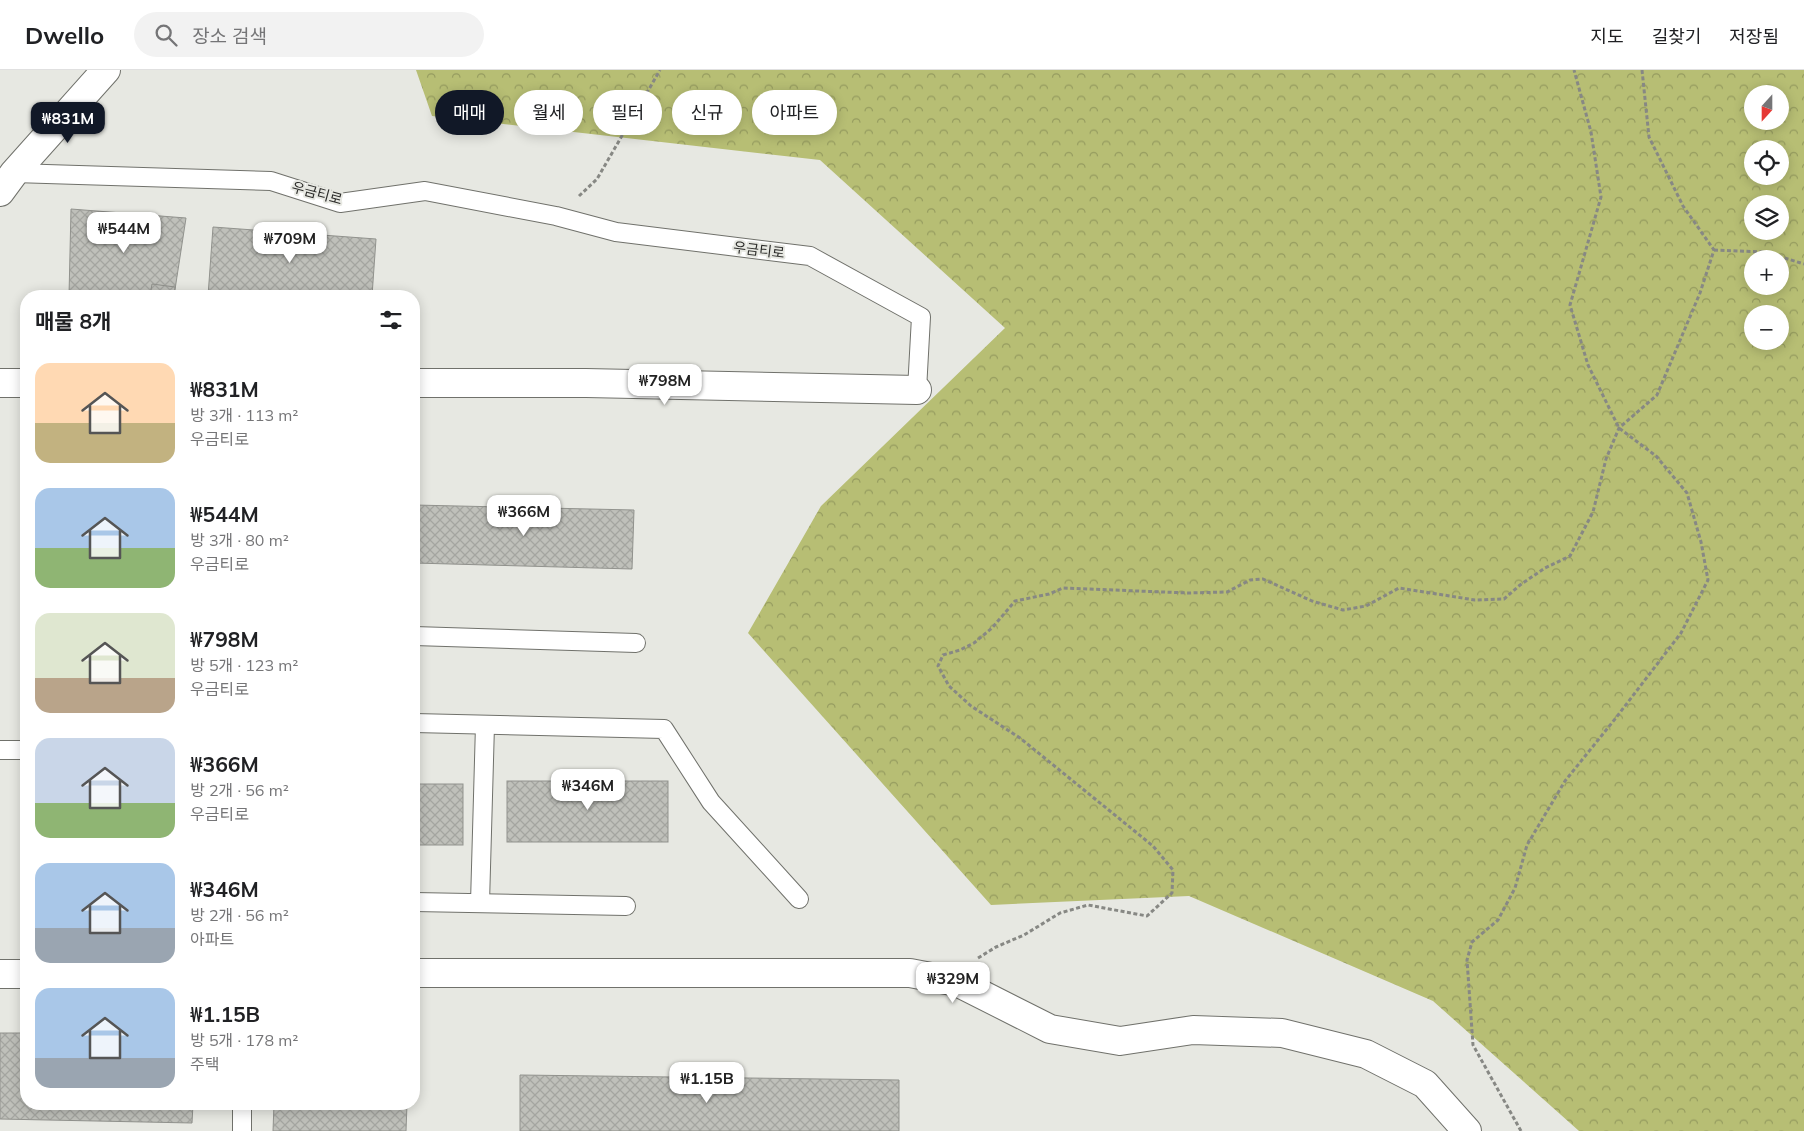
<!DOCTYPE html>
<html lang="ko">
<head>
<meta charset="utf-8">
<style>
	body { margin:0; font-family:Mulish,"Noto Sans KR",sans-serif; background:#f2f2f2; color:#202124; height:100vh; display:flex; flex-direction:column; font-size:19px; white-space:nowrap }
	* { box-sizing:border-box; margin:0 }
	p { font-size:16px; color:#757577 }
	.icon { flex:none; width:28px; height:28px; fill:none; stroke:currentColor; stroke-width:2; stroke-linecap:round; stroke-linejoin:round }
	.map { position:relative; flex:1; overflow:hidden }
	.drawer { position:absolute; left:20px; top:220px; width:400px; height:820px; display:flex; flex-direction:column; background:#fff; border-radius:20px; box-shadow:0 2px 12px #0003 }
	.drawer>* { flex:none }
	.banner { position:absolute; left:435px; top:20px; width:475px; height:45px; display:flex; gap:10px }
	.needle { width:32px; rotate:201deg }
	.buttons { position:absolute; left:1744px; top:15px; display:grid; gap:10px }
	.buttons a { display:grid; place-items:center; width:45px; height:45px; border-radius:50%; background:#fff; box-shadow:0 2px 12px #0003; font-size:25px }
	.price { position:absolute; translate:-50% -42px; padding:0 11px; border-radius:10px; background:#fff; color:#222; font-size:16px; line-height:32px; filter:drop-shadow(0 1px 2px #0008) }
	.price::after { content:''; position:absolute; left:50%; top:30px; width:15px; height:11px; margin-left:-8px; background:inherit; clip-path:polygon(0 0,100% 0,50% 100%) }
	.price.on { background:#111827; color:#fff }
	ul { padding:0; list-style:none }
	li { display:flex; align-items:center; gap:15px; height:125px; padding:0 15px }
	li span { display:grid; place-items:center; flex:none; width:140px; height:100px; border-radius:15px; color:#555 }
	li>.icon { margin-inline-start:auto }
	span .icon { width:60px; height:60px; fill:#fffc; stroke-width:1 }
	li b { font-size:21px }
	h2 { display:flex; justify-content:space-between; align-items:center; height:60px; padding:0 15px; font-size:21px }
	.chip { padding:0 18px; border-radius:22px; background:#fff; box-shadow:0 2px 12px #0003; font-size:18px; line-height:45px }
	.chip.on { background:#111827; color:#fff }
	header { display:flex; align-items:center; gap:30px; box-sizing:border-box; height:70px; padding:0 25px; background:#fff; border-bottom:1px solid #e0e0e0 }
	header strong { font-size:24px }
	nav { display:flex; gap:28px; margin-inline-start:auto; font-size:18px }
	.search { width:350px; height:45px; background:#f2f2f2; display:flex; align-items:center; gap:12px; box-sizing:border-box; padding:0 18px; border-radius:28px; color:#757577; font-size:19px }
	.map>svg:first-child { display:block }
</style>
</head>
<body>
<header>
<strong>Dwello</strong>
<div class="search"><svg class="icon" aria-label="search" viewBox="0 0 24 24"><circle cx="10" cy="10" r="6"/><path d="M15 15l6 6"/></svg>장소 검색</div>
<nav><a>지도</a><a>길찾기</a><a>저장됨</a></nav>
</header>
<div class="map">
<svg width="1804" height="1061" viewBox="0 0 1804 1061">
	<defs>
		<pattern id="forest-crowns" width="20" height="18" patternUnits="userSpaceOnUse" patternTransform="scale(1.25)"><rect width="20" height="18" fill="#b7be74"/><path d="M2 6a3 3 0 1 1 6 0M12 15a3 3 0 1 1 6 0" fill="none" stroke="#959b5f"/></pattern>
		<pattern id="building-cross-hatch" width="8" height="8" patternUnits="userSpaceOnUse" patternTransform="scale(1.25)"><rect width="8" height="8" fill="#bfc0ba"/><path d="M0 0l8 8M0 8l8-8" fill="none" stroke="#a4a5a0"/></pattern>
	</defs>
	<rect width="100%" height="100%" fill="#e7e8e2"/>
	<path fill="url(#forest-crowns)" fill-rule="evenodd" d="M416,0H1804V1061H1579L1433,931L1189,826L991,835L748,563L821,436L1005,258L820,90L432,46ZM1752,24H1780V51H1752ZM1752,79H1780V106H1752ZM1752,134H1780V161H1752ZM1752,189H1780V216H1752ZM1752,244H1780V271H1752Z"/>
	<g fill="url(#building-cross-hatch)" stroke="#91928d">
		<polygon points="71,139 186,148 174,226 69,226"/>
		<polygon points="213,157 376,169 372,226 208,226"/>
		<polygon points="152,214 175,217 174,226 150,226"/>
		<polygon points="414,435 634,440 632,499 414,493"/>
		<rect x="507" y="711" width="161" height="61"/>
		<rect x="414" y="714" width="49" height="61"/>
		<polygon points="0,963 26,963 26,1034 193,1034 192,1053 0,1049"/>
		<polygon points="520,1005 899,1010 899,1061 520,1061"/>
		<polygon points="274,1034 407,1034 406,1061 273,1061"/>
	</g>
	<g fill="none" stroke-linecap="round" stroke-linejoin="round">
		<g stroke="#70716b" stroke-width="20">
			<g id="service">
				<polyline points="14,103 271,111 340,133 425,121 556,146 616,162 810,186 921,247 917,320"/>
				<polyline points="414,566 636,573"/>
				<polyline points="414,653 664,659 711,732 799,829"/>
				<polyline points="0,680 26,680"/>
				<polyline points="414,832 626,836"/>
				<polyline points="480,833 485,655"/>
				<polyline points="242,1061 242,1034"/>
			</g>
		</g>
		<g stroke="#70716b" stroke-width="30">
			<g id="minor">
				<polyline points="0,313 26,313"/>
				<polyline points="414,313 586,313 917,320"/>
				<polyline points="414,903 910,903 957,912 1050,959 1120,971 1193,960 1282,963 1366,984 1425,1014 1467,1061"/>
				<polyline points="0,904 26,904"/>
			</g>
		</g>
		<g stroke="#70716b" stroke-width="30">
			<polyline id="secondary" points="0,122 14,103 106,0"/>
		</g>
		<g stroke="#878884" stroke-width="3" stroke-dasharray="4 2.5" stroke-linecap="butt">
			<polyline points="1642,0 1649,67 1683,136 1714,180"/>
			<polyline points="579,126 597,109 660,0"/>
			<polyline points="1714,180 1765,182 1804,194"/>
			<polyline points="978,888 996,877 1024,865 1060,843 1088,835 1147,846 1172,823 1173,800 1153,776 1020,668 971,636 949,616 938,596 943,585 960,580 974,573 992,558 1015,531 1049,524 1063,518 1188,523 1227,522 1250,510 1263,509 1312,531 1343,540 1366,536 1399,518 1475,530 1504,529 1520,515 1545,498 1570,486 1593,442 1606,389 1619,358 1657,325 1700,223 1714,180"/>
			<polyline points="1521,1061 1473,975 1467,890 1472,872 1498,850 1515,818 1527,775 1565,711 1615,649 1681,563 1708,510 1701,472 1687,423 1656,386 1619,358 1588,295 1570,235 1601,127 1591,62 1574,0"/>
		</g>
		<use href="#service" stroke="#fff" stroke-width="18"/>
		<use href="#minor" stroke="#fff" stroke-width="28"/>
		<use href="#secondary" stroke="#fff" stroke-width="28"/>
	</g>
	<g text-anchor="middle" stroke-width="4" stroke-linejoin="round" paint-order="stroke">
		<g font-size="14" fill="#2b2b29" stroke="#e7e8e2">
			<text transform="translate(317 123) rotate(15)" y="5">우금티로</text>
			<text transform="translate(759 180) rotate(7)" y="5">우금티로</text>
		</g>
	</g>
</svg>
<div class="buttons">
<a><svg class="needle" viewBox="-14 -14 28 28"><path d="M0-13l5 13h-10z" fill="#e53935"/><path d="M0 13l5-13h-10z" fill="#757577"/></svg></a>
<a><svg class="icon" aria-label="locate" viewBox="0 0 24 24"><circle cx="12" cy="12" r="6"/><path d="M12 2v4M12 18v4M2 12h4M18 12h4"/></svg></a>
<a><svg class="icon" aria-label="layers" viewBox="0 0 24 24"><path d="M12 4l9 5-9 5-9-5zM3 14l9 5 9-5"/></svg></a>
<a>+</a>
<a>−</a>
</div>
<b class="price on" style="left:68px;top:74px">₩831M</b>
<b class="price" style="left:124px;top:184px">₩544M</b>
<b class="price" style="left:290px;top:194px">₩709M</b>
<b class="price" style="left:665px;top:336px">₩798M</b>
<b class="price" style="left:524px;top:467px">₩366M</b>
<b class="price" style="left:588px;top:741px">₩346M</b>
<b class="price" style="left:953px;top:934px">₩329M</b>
<b class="price" style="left:707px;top:1034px">₩1.15B</b>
<div class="banner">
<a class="chip on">매매</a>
<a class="chip">월세</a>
<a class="chip">필터</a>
<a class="chip">신규</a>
<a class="chip">아파트</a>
</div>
<section class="drawer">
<h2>매물 8개<svg class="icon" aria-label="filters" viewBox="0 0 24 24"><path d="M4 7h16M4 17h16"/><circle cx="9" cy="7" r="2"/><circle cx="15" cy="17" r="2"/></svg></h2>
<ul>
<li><span style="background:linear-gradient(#ffd9b3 60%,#c2b280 0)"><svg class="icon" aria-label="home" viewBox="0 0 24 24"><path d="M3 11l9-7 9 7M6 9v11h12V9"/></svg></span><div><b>₩831M</b><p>방 3개 · 113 m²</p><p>우금티로</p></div></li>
<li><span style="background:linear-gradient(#a9c7e8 60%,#8fb573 0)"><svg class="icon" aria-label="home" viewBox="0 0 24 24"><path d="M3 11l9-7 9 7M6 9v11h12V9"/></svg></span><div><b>₩544M</b><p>방 3개 · 80 m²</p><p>우금티로</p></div></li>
<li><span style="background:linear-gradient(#dfe7d0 65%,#b9a48a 0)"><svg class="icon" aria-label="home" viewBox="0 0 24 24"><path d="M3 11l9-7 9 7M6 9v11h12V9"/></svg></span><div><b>₩798M</b><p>방 5개 · 123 m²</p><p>우금티로</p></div></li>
<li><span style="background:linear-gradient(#c9d6e8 65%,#8fb573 0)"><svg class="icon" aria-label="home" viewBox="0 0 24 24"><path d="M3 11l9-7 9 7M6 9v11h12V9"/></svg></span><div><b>₩366M</b><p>방 2개 · 56 m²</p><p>우금티로</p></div></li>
<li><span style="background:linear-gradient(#a9c7e8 65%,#9aa5b1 0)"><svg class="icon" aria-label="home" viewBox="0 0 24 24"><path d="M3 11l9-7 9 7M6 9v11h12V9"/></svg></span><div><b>₩346M</b><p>방 2개 · 56 m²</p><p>아파트</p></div></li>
<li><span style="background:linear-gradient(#a9c7e8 70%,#9aa5b1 0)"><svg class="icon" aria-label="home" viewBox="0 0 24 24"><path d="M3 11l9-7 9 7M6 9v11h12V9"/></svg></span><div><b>₩1.15B</b><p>방 5개 · 178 m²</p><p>주택</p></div></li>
</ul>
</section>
</div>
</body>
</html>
